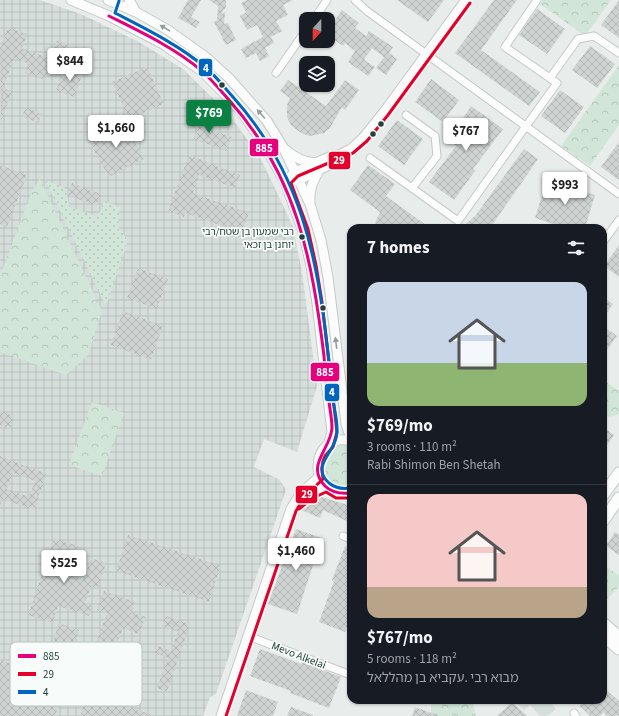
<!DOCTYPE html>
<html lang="en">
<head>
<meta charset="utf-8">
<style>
	body { margin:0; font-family:"Source Sans 3","Noto Sans Hebrew",sans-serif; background:#20242c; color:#f1f3f6; height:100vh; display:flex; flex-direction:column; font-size:15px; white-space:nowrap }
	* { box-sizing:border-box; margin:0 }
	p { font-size:13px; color:#9ea1a6 }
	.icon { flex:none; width:22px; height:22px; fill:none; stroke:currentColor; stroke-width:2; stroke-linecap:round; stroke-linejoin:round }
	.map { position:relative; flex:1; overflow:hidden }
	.panel { position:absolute; left:347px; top:224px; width:260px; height:480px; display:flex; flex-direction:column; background:#171b24; border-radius:12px; box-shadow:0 1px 3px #0004 }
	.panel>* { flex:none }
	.needle { width:26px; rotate:201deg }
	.fabs { position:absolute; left:299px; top:12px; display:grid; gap:8px }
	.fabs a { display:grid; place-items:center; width:36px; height:36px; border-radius:8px; background:#171b24; box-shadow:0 1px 3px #0004; font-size:20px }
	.price { position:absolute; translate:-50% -34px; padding:0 9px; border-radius:4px; background:#fff; color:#222; font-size:13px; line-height:26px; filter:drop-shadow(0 1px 2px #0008) }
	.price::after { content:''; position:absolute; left:50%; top:24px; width:12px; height:9px; margin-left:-6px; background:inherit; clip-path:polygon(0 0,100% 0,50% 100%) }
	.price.active { background:#0b8043; color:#fff }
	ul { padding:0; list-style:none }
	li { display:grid; align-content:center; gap:8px; height:212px; padding:0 20px }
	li+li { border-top:1px solid #363941 }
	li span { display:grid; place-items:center; height:124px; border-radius:12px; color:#555 }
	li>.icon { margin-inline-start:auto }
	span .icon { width:72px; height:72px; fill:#fffc; stroke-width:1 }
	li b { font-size:17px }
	h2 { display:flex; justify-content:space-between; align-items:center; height:48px; padding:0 20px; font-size:17px }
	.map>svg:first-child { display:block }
</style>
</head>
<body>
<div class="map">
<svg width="619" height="716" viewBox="0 0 619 716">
	<defs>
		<pattern id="industrial-grid" width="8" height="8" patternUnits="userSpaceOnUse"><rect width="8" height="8" fill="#d6dedb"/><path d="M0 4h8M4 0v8" fill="none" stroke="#b8c0bd"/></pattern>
		<pattern id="grass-dots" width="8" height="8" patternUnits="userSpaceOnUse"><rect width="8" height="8" fill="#d1e6d8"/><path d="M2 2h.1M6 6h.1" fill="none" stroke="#b3c6ba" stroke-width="1.8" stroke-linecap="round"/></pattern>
		<pattern id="forest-crowns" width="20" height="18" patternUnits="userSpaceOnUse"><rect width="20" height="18" fill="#d1e6d8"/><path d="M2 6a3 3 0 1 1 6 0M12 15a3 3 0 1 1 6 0" fill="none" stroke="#b3c6ba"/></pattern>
		<pattern id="building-cross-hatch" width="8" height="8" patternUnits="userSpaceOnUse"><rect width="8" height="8" fill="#cfd4d2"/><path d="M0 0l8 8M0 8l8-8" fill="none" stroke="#b2b7b5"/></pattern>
	</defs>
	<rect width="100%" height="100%" fill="#e8edeb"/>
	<polygon fill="#d6dedb" points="518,700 548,700 556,709 547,716 540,716 530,705 524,710 516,702"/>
	<polygon fill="url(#industrial-grid)" points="0,0 40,0 81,14 139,42 183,69 229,114 260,157 281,201 293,227 302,272 317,386 297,452 264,439 254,467 280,480 286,490 216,694 210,697 203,716 0,716"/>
	<polygon fill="url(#grass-dots)" points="45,180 65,188 70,207 98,217 104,201 120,207 118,226 128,241 106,306"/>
	<g fill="url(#forest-crowns)">
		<polygon points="543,0 611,0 585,36 540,4"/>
		<polygon points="619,65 619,125 590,166 561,146"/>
		<polygon points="40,179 102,311 88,355 66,375 0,352 0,276 32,191"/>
		<polygon points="603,380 619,391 619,414 610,417 603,413"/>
		<polygon points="92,402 124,413 102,476 69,465"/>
		<path d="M342,445L351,446V487H350C319,491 312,451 342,445Z"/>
		<polygon points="603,565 619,575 619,587 603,603"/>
		<polygon points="431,700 472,700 476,716 431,716"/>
	</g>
	<g fill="url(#building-cross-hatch)" fill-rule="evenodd">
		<polygon points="188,0 201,0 191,17 200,22 196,28 178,18"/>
		<polygon points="209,0 226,0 226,7 221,14 225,12 224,24 228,23 236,40 226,45 214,22 217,20 218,6"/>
		<polygon points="247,0 293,0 283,5 288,15 276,21 282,31 271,37 274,43 265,48 269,56 260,61 256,53 246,58 241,49 263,37 257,25 247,30 240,16 246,12 241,3"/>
		<polygon points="397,0 444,0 428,22"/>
		<polygon points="494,0 517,0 481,50 540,92 529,106 455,53"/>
		<polygon points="619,0 619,38 601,25"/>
		<polygon points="537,9 565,29 547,54 519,35"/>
		<polygon points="342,10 359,23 355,28 366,36 369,31 393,47 389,53 397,59 386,75 376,68 384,57 372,48 364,60 375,67 368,76 348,62 355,51 345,43 343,46 328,35 328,30"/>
		<polygon points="8,27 27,34 22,48 53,60 45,80 25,73 29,64 14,58 3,88 12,91 1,122 0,48"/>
		<polygon points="57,40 69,45 63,62 51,57"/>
		<polygon points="590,46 615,64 597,88 572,70"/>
		<polygon points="65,67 83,73 74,97 56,90"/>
		<polygon points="147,67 164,104 129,119 112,82"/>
		<polygon points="431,79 459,100 443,122 415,102"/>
		<polygon points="288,80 326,106 345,80 359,90 345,110 342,107 330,128 324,133 310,136 303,134 297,130 291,125 287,117 287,105 290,98 280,91"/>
		<polygon points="560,90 584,107 565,133 541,116"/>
		<polygon points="471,106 503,129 473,169 475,171 454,200 429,182 456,146 448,140"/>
		<polygon points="26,107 42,114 38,123 22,116"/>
		<polygon points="195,114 211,120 208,129 232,137 226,151 194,139 198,129 190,126"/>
		<polygon points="397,120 423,139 404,165 378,146"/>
		<polygon points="123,121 144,159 109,177 88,139"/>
		<polygon points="619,142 619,180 601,167"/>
		<polygon points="524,149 538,159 490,228 461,228 475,216"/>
		<polygon points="189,155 240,175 235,188 199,175 193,193 249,213 242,233 185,213 184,217 168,211"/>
		<polygon points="0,165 27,175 7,227 0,224"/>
		<polygon points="368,165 395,184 386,196 430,228 384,228 375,223 380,212 350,190"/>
		<polygon points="547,180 595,195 585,228 566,228 535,218"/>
		<polygon points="72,183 101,194 97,206 67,195"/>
		<polygon points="619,245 619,277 604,266"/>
		<polygon points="138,268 168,279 157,309 127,298"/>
		<polygon points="603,297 613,304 603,318"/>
		<polygon points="123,311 163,326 151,360 111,345"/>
		<polygon points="603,326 617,336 603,355"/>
		<polygon points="0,410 14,416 10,429 0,425"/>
		<polygon points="603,427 614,435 603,451"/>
		<path d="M0,456L47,474L34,510L3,499L0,505ZM13,473L35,481L29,497L7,489Z"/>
		<polygon points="319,496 351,506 351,523 323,510 320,518 299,509 300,507"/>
		<polygon points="296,529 322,538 297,614 268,604"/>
		<polygon points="615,532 619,535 619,555 606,546"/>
		<polygon points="128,535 221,566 209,602 116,571"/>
		<polygon points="54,538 78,546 69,575 84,580 91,558 106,563 98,588 91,586 85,603 92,605 89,616 58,606 53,623 28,615"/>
		<polygon points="345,546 351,549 351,617 345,632 319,622 334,581 332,580"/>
		<polygon points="104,591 135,602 131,612 146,617 139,634 123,628 106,674 87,667 107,613 97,610"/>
		<polygon points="166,616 190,624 167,692 157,688 168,658 154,653 157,646 171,651 178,632 162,626"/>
		<polygon points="59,623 79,630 72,654 51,647"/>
		<polygon points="260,649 301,664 302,662 341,677 329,708 290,693 291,691 250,676"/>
		<polygon points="0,660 67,685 55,716 0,716"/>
		<polygon points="603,687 619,701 619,716 607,716 603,712 600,716 590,716 579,706 585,700 603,700"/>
		<polygon points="246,690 278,702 273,716 237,716"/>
		<polygon points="89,692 152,715 151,716 80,716"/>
		<polygon points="512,702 527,716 497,716"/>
		<polygon points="291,707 313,715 313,716 287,716"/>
		<polygon points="415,707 437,715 437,716 412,716"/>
	</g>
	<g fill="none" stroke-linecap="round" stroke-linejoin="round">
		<g stroke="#c5cac8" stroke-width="9">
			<g id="minor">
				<polyline points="355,0 367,11 619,194"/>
				<polyline points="314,19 327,0"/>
				<polyline points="276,73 306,30"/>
				<polyline points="550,78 578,39 594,36 619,53"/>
				<polyline points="406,115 435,136 437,156 412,188"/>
				<polyline points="370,158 458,221 557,83 505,47 537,0"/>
				<polyline points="603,242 619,220"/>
				<polyline points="343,536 351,539"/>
				<polyline points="248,636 351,675"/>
				<polyline points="574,713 576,716"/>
			</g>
		</g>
		<g stroke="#c5cac8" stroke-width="11">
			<g id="tertiary">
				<polyline points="71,0 109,16 163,44 203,72 241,111 265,146 285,182 303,231 311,266 317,303 332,432 328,445"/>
				<polyline points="108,0 136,12 168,30 207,58 229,78 267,121 283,147 310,204 321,240 328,277 346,424 349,433 351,436"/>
				<polyline points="129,0 136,12"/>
				<path d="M286,150C296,158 303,162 315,163"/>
				<polyline points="291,176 295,172 329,157 339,155 351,149 363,138 384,112 466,0"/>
				<polyline points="294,181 299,180 329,165 339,155"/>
				<path d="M310,201C309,189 313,182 318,172"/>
				<path d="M351,441C308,430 306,502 351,493"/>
				<polyline points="299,501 313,492 327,487"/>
				<polyline points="221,716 291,509 301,493 319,477"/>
			</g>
		</g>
		<g stroke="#c3cbc8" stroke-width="13">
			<g id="secondary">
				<polyline points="603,495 619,473"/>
				<polyline points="603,521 619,498"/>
				<polyline points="603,623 619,637"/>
				<polyline points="603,636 619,649"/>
			</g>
		</g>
		<use href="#minor" stroke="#fcfcfc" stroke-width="7"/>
		<use href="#tertiary" stroke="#fcfcfc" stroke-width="9"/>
		<use href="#secondary" stroke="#fcfcfc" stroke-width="11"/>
		<g stroke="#f7fbf9" stroke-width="6">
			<path id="bus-1" d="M109,16C141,32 175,48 202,71C212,80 221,91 229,100C297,176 312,259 324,356C325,371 326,387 329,401C330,411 332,419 332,428C331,449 305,465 325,486C332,493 341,494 351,493"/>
		</g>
		<g stroke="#f7fbf9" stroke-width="6">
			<g id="bus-2">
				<polyline points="299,509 313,498 326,492 336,498 351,498"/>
				<polyline points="226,716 296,511 305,496 323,479 322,468 323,461 325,456 333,447 337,432 322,302 316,265 308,229 291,183 298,176 331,162 341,160 353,153 367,141 388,115 470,3"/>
			</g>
		</g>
		<g stroke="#f7fbf9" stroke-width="6">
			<path id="bus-3" d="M119,1L115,13C146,29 179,45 206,68C216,76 224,87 233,97C301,173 317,255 328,353C330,368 331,384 333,399C334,409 337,418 337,429C337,433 337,437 335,441C330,456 312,468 329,483C335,488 343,489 350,488"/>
		</g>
		<use href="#bus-1" stroke="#e5007d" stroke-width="3"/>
		<use href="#bus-2" stroke="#e4002b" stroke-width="3"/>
		<use href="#bus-3" stroke="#0065bd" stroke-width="3"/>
	</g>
	<defs><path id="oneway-solid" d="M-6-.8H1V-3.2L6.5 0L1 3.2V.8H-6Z"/></defs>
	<g fill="#909f9b">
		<use href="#oneway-solid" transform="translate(165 28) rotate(-149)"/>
		<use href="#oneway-solid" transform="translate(261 114) rotate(-131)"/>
		<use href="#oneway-solid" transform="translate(336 343) rotate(-97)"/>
	</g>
	<g fill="#24423a" stroke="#f7fbf9" stroke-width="1.5">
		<circle cx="222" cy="85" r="3.5"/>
		<circle cx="381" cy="124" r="3.5"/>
		<circle cx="373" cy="134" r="3.5"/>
		<circle cx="302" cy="237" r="3.5"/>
		<circle cx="323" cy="308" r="3.5"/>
	</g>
	<g text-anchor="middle" stroke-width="3.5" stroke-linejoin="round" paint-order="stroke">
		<g font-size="10" fill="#24423a" stroke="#f7fbf9" text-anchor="end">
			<text x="294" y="235">רבי שמעון בן שטח/רבי<tspan x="294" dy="13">יוחנן בן זכאי</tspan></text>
		</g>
		<g font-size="11" fill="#24423a" stroke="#f7fbf9">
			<text transform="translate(299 655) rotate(21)" y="4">Mevo Alkelai</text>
		</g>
	</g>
	<rect x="10" y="642" width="132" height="64" rx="6" fill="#f7fbf9" stroke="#b8c4c0" stroke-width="1"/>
	<rect x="18" y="654" width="18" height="4" fill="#e5007d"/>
	<rect x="18" y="672" width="18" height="4" fill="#e4002b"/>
	<rect x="18" y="690" width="18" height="4" fill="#0065bd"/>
	<g font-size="11" fill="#24423a">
		<text x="43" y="660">885</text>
		<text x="43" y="678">29</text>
		<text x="43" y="696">4</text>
	</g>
	<g stroke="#f7fbf9" stroke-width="1.5">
		<rect x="198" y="58" width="15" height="19" rx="4" fill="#0065bd"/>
		<rect x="249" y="138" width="30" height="19" rx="4" fill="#e5007d"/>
		<rect x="328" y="151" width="23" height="19" rx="4" fill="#e4002b"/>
		<rect x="310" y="362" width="30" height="20" rx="4" fill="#e5007d"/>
		<rect x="324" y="383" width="16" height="19" rx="4" fill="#0065bd"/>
		<rect x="295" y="485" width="23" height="19" rx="4" fill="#e4002b"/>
	</g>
	<g font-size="11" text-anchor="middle" font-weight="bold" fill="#fff">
		<text x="206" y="72">4</text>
		<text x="264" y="152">885</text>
		<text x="339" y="164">29</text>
		<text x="325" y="376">885</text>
		<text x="332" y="396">4</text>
		<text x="307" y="498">29</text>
	</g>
</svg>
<div class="fabs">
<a><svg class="needle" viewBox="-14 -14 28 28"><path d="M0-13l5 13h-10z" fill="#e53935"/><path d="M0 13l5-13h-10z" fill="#9ea1a6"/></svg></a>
<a><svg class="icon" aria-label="layers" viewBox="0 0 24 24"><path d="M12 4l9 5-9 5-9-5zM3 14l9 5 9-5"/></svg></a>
</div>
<b class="price" style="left:70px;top:82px">$844</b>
<b class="price active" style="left:209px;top:134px">$769</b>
<b class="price" style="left:116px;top:149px">$1,660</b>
<b class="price" style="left:466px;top:152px">$767</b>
<b class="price" style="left:565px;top:206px">$993</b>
<b class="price" style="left:296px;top:572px">$1,460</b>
<b class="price" style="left:64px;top:584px">$525</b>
<section class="panel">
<h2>7 homes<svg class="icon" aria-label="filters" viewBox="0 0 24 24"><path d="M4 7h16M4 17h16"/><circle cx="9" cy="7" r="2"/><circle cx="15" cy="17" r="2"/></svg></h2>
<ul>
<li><span style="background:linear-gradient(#c9d6e8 65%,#8fb573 0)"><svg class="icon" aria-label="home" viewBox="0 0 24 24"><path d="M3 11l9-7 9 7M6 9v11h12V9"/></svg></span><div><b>$769/mo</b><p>3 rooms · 110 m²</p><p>Rabi Shimon Ben Shetah</p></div></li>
<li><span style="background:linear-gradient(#f6c9c9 75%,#b9a48a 0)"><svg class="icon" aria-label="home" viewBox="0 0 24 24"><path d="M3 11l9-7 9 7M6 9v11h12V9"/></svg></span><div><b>$767/mo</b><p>5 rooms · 118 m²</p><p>מבוא רבי .עקביא בן מהללאל</p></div></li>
</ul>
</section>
</div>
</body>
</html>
